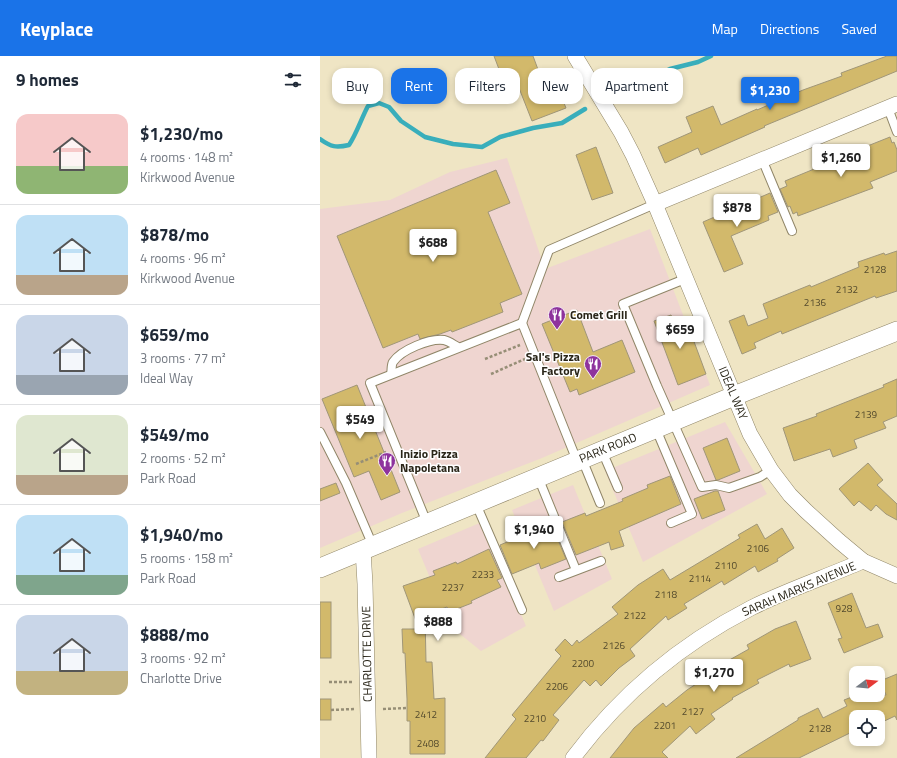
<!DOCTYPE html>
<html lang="en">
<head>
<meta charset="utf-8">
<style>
	body { margin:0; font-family:"Titillium Web",sans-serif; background:#f2f2f3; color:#1f2937; height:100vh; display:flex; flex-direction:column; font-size:15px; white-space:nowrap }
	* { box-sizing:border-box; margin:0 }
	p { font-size:13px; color:#747a83 }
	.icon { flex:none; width:22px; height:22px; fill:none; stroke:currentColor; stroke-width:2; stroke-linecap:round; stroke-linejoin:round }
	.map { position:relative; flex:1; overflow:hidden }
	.panel { display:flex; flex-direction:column; background:#fff; width:320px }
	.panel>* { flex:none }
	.banner { position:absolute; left:12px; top:12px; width:380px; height:36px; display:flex; gap:8px }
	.needle { width:26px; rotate:74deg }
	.fabs { position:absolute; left:529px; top:610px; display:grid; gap:8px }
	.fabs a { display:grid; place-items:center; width:36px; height:36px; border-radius:8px; background:#fff; box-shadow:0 2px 6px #0003; font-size:20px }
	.price { position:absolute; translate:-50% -34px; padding:0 9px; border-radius:4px; background:#fff; color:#222; font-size:13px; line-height:26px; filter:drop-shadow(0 1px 2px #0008) }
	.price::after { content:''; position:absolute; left:50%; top:24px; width:12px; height:9px; margin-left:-6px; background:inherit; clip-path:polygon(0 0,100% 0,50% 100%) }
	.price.on { background:#1a73e8; color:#fff }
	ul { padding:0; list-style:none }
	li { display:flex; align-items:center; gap:12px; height:100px; padding:0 16px }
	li+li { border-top:1px solid #e0e1e3 }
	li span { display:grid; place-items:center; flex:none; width:112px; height:80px; border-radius:12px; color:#555 }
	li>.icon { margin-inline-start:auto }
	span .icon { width:48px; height:48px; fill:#fffc; stroke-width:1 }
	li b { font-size:17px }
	h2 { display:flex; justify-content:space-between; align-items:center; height:48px; padding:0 16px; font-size:17px }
	.chip { padding:0 14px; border-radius:12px; background:#fff; box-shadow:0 2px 6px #0003; font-size:14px; line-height:36px }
	.chip.on { background:#1a73e8; color:#fff }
	header { display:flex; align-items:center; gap:24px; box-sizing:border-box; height:56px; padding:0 20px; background:#1a73e8; color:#fff }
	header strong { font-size:19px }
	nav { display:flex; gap:22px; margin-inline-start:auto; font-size:14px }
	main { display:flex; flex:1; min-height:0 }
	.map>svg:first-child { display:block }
</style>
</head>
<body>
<header>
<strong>Keyplace</strong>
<nav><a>Map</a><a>Directions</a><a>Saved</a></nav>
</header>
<main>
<section class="panel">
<h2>9 homes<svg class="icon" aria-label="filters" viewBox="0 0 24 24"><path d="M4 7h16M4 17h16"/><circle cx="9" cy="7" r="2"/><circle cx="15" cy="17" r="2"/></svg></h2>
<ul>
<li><span style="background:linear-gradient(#f6c9c9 65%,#8fb573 0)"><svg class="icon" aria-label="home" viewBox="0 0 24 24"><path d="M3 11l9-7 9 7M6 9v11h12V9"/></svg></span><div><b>$1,230/mo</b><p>4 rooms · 148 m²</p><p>Kirkwood Avenue</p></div></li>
<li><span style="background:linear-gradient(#bfe0f5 75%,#b9a48a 0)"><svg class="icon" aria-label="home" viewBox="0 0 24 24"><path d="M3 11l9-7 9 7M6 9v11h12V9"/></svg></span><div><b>$878/mo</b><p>4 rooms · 96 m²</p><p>Kirkwood Avenue</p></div></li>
<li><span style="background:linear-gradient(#c9d6e8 75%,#9aa5b1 0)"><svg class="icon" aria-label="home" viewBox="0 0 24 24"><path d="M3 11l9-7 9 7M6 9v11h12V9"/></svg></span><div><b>$659/mo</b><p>3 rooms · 77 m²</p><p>Ideal Way</p></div></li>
<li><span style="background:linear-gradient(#dfe7d0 75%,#b9a48a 0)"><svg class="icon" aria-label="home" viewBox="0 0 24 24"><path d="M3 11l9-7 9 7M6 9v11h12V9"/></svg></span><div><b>$549/mo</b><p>2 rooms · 52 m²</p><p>Park Road</p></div></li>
<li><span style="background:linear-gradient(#bfe0f5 75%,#7fa58c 0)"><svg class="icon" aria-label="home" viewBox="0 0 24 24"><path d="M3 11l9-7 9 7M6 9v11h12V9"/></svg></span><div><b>$1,940/mo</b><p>5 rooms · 158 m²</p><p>Park Road</p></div></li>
<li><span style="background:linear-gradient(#c9d6e8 70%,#c2b280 0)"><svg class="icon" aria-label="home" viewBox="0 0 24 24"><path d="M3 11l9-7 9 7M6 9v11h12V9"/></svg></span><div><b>$888/mo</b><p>3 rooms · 92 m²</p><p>Charlotte Drive</p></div></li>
</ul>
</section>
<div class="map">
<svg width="577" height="702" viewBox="0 0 577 702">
	<rect width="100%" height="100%" fill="#efe5c4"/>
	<g fill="#efd5d0">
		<polygon points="187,102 225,213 330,173 390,329 222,402 82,457 0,492 0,153 70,144 130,116"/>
		<polygon points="405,366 447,438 323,506 285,415"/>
		<polygon points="253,429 292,523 234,555 192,454"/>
		<polygon points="162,466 206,570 161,595 130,570 98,493"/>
	</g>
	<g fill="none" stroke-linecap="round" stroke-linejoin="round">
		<g stroke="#39aebb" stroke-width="4.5">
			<polyline points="305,35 350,13 378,6 391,0"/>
			<path d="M0,83C11,91 16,92 29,89C37,77 41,63 48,50L59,47L69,51L81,65L105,81L133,88L162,91L180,81L213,72L242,67L265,53"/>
		</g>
	</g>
	<g fill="#d2b96b" stroke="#a09678">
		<polygon points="174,0 213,0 223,27 234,22 246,52 212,65 199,32 188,37"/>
		<polygon points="567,0 577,0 577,15 444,70 445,71 381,99 378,92 345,107 338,91 372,76 366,61 393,50 401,69 437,53 437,54 483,34 522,20 521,17"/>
		<polygon points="570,81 572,87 574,86 577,94 577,115 550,126 553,132 478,160 477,156 473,158 470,150 468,151 460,133 467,130 465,125 521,102 520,101"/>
		<polygon points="276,91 293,137 272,144 256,99"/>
		<polygon points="176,114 190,147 168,156 202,238 180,247 183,256 132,276 131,274 120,278 100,283 98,278 63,292 17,180"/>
		<polygon points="450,137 458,156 448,160 449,164 411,180 423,208 404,216 383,166"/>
		<polygon points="577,195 577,235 556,242 555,240 462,278 461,275 434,287 436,292 422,298 409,265 424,259 428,270 448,262 443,248 490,229 491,231 539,211 538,206 564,197 565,199"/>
		<polygon points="257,254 273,296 302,284 315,316 259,339 257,333 250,336 222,268"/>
		<polygon points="351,259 355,268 366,264 386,318 358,329 334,265"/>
		<polygon points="577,323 577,360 563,366 566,372 534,384 537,392 513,401 510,393 474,405 463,372 497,360 496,358 564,331 563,329"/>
		<polygon points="37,329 80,436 61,444 49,415 34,421 2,343"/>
		<polygon points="407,382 420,415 398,424 396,424 383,392"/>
		<polygon points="548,407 563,424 557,429 577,448 577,464 566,458 556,449 551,455 539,445 534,450 519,433"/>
		<polygon points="350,420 361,448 299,475 304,490 291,494 289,486 256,499 242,466 265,457 266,460 303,445 302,443 328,432 327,429"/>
		<polygon points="16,427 20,437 0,445 0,433"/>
		<polygon points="395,435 398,435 405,454 382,463 374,443"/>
		<polygon points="230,468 231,470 232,470 246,503 221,513 219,507 192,518 180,489"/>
		<polygon points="437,468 445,483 462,472 474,492 457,503 458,505 438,516 435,510 404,529 402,525 364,548 367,552 348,564 346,560 310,593 315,600 299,612 281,630 276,624 270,630 264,624 233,659 239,664 223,685 221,684 206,702 165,702 196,663 192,659 241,600 235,594 245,583 252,590 257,584 259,587 298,558 292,551 318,529 343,513 350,524 420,482 418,479"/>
		<polygon points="169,493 182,522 177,524 181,531 151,545 152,547 129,556 127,551 105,559 106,606 112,606 114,643 125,642 125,698 90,698 90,665 87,665 87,643 85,597 83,597 82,573 99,573 83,530 115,519 113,515 136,506 137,508"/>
		<polygon points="532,537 546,572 558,568 563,581 524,597 518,583 522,582 508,547"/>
		<rect x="0" y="546" width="11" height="56"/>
		<polygon points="476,565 491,603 470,611 469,608 437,624 439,627 412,642 413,643 391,658 395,663 376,678 370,670 342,696 348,702 290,702 314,672 343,647 346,651 367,634 405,609 404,607 429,593 427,589 455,573"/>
		<polygon points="577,618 577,664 575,660 558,668 558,661 536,661 536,674 479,702 416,702 478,664 478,662 498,652 503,662 527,650 524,644 537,639 566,639 560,625"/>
		<rect x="0" y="643" width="11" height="21"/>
	</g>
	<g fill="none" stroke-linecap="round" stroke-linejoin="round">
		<g stroke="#908668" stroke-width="10">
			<g id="service">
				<polyline points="568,52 577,76"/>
				<polyline points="442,103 472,175"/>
				<polyline points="365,223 303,248 337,330 382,431 396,429 409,432 440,421 451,414"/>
				<polyline points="202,267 257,405"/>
				<path d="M71,318C72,315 71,309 73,306C81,294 110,282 124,284C129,285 134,289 138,291"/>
				<polyline points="336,373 372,458 351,467"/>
				<polyline points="0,376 26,427 53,490"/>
				<polyline points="282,395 298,432"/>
				<polyline points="262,403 280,447"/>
				<polyline points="218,421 256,514"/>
				<polyline points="156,448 202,554"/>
				<polyline points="107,467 50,327 202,267 229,194 335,148"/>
				<polyline points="239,521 281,505"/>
			</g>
		</g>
		<g stroke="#908668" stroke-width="16">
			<g id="minor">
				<polyline points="255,0 301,76 313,99 335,148 430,378 451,414 470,439 486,455 519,485 543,505 577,520"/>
				<polyline points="335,148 577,48"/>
				<polyline points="43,494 45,528 49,702"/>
				<path d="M253,702C300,639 361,588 431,552C467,534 506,521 543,505"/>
			</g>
		</g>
		<g stroke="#908668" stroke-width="20">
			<polyline id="tertiary" points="0,512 414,340 577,275"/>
		</g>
		<g stroke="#968e76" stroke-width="2.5" stroke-dasharray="3 2" stroke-linecap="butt">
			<polyline points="165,303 200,289"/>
			<polyline points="171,318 205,303"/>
			<polyline points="36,408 66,396"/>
			<polyline points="9,626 34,626"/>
			<polyline points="63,653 87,652"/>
			<polyline points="11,654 34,653"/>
		</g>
		<use href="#service" stroke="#fff" stroke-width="8"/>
		<use href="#minor" stroke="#fff" stroke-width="15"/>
		<use href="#tertiary" stroke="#fff" stroke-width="19"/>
	</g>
	<defs>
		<g id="restaurant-pin" transform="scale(0.9)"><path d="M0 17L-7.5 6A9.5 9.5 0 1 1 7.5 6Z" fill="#8e339d" stroke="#fff"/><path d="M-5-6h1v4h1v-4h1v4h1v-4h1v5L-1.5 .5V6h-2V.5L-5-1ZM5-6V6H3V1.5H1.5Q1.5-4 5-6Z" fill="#fff"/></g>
	</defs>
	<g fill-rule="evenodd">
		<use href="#restaurant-pin" x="237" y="259"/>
		<use href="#restaurant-pin" x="273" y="308"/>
		<use href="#restaurant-pin" x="67" y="405"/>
	</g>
	<g text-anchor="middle" stroke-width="3" stroke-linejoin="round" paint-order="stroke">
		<g font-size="10" fill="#534a2d">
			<text x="555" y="217">2128</text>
			<text x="527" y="237">2132</text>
			<text x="495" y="250">2136</text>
			<text x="546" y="362">2139</text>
			<text x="438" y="496">2106</text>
			<text x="406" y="513">2110</text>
			<text x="163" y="522">2233</text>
			<text x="380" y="526">2114</text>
			<text x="133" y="535">2237</text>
			<text x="346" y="542">2118</text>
			<text x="524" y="556">928</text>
			<text x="315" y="563">2122</text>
			<text x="294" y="593">2126</text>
			<text x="263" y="611">2200</text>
			<text x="237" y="634">2206</text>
			<text x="373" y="659">2127</text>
			<text x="106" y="662">2412</text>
			<text x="215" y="666">2210</text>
			<text x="345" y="673">2201</text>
			<text x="500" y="676">2128</text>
			<text x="108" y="691">2408</text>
		</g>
		<g font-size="12" font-weight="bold" fill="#292518" stroke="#fff" text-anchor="start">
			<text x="250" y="263">Comet Grill</text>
			<text x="260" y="305" text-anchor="end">Sal's Pizza<tspan x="260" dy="14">Factory</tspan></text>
			<text x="80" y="402">Inizio Pizza<tspan x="80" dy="14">Napoletana</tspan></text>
		</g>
		<g font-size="12" fill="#292518" stroke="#fff">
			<text transform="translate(413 337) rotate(67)" y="4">IDEAL WAY</text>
			<text transform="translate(288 392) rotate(-22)" y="4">PARK ROAD</text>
			<text transform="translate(479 533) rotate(-23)" y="4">SARAH MARKS AVENUE</text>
			<text transform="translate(47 598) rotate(-91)" y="4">CHARLOTTE DRIVE</text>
		</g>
	</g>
</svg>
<div class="fabs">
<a><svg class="needle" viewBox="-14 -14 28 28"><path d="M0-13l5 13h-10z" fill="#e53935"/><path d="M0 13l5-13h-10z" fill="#747a83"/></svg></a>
<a><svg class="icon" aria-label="locate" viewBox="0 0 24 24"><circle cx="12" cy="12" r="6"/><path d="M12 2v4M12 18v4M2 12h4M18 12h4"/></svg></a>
</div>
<b class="price on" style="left:450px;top:55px">$1,230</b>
<b class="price" style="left:521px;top:122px">$1,260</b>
<b class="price" style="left:417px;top:172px">$878</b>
<b class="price" style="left:113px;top:207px">$688</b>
<b class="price" style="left:360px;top:294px">$659</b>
<b class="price" style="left:40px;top:384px">$549</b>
<b class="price" style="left:214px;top:494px">$1,940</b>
<b class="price" style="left:118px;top:586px">$888</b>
<b class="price" style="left:394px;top:637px">$1,270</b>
<div class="banner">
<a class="chip">Buy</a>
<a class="chip on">Rent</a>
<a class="chip">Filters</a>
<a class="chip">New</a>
<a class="chip">Apartment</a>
</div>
</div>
</main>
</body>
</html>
